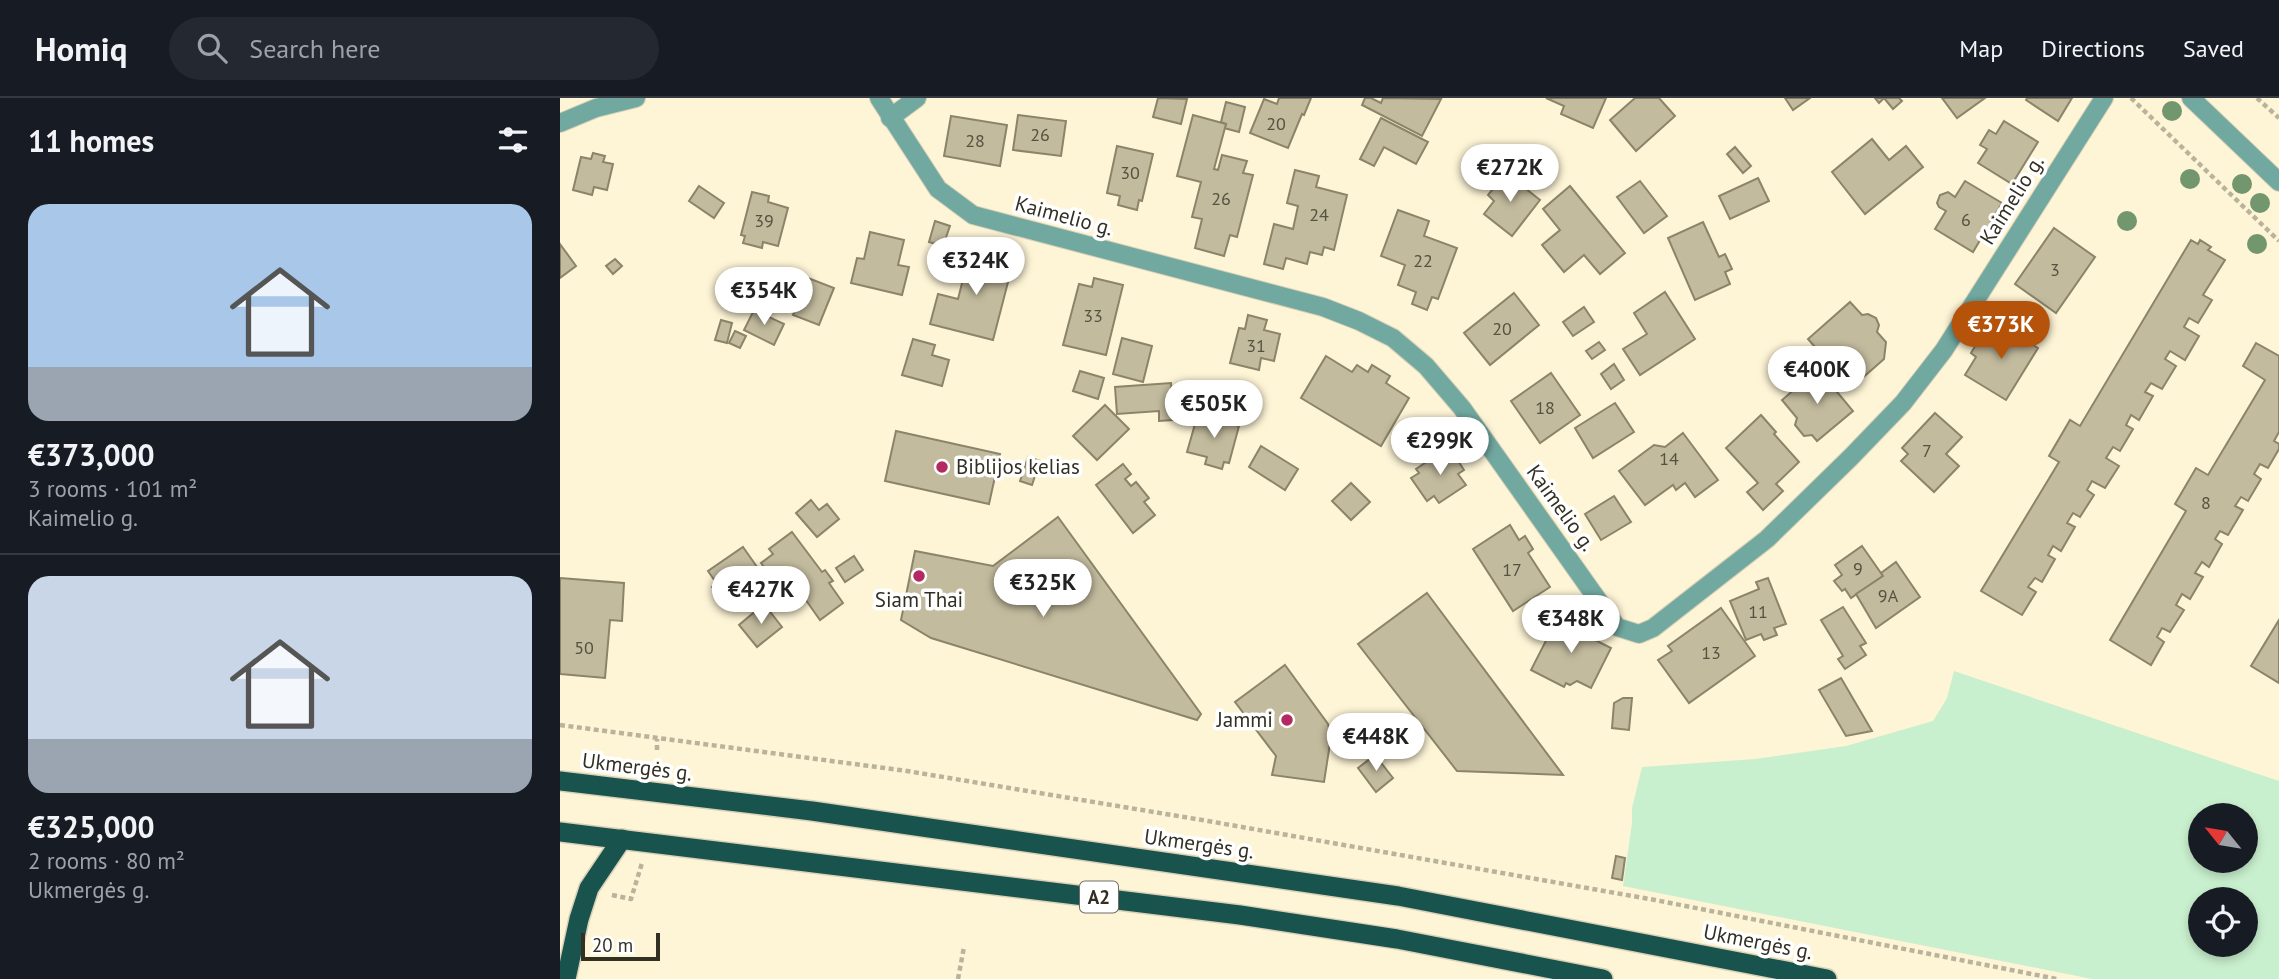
<!DOCTYPE html>
<html lang="en">
<head>
<meta charset="utf-8">
<style>
	body { margin:0; font-family:"PT Sans",sans-serif; background:#242831; color:#f1f3f6; height:100vh; display:flex; flex-direction:column; font-size:26px; white-space:nowrap }
	* { box-sizing:border-box; margin:0 }
	p { font-size:23px; color:#9ea1a6 }
	.icon { flex:none; width:38px; height:38px; fill:none; stroke:currentColor; stroke-width:2; stroke-linecap:round; stroke-linejoin:round }
	.map { position:relative; flex:1; overflow:hidden }
	.sheet { display:flex; flex-direction:column; background:#171b24; width:560px }
	.sheet>* { flex:none }
	.needle { width:46px; rotate:300deg }
	.buttons { position:absolute; left:1628px; top:705px; display:grid; gap:14px }
	.buttons a { display:grid; place-items:center; width:70px; height:70px; border-radius:50%; background:#171b24; box-shadow:0 4px 10px #0003; font-size:35px }
	.scale { position:absolute; left:21px; bottom:18px; width:79px; box-sizing:border-box; padding-left:7px; border:4px solid #322f23; border-top:0; font-size:19px; line-height:24px; white-space:nowrap; color:#322f23; -webkit-text-stroke:5px #fff; paint-order:stroke }
	.price { position:absolute; translate:-50% -60px; padding:0 16px; border-radius:24px; background:#fff; color:#222; font-size:23px; line-height:46px; filter:drop-shadow(0 2px 4px #0008) }
	.price::after { content:''; position:absolute; left:50%; top:42px; width:21px; height:16px; margin-left:-10px; background:inherit; clip-path:polygon(0 0,100% 0,50% 100%) }
	.price.active { background:#b45309; color:#fff }
	ul { padding:0; list-style:none }
	li { display:grid; align-content:center; gap:14px; height:371px; padding:0 28px }
	li+li { border-top:2px solid #363941 }
	li span { display:grid; place-items:center; height:217px; border-radius:21px; color:#555 }
	li>.icon { margin-inline-start:auto }
	span .icon { width:126px; height:126px; fill:#fffc; stroke-width:1 }
	li b { font-size:30px }
	h2 { display:flex; justify-content:space-between; align-items:center; height:84px; padding:0 28px; font-size:30px }
	header { display:flex; align-items:center; gap:42px; box-sizing:border-box; height:98px; padding:0 35px; background:#171b24; border-bottom:2px solid #363941 }
	header strong { font-size:33px }
	nav { display:flex; gap:38px; margin-inline-start:auto; font-size:24px }
	.search { width:490px; height:63px; background:#242831; display:flex; align-items:center; gap:18px; box-sizing:border-box; padding:0 24px; border-radius:38px; color:#9ea1a6; font-size:26px }
	main { display:flex; flex:1; min-height:0 }
	.map>svg:first-child { display:block }
</style>
</head>
<body>
<header>
<strong>Homiq</strong>
<div class="search"><svg class="icon" aria-label="search" viewBox="0 0 24 24"><circle cx="10" cy="10" r="6"/><path d="M15 15l6 6"/></svg>Search here</div>
<nav><a>Map</a><a>Directions</a><a>Saved</a></nav>
</header>
<main>
<section class="sheet">
<h2>11 homes<svg class="icon" aria-label="filters" viewBox="0 0 24 24"><path d="M4 7h16M4 17h16"/><circle cx="9" cy="7" r="2"/><circle cx="15" cy="17" r="2"/></svg></h2>
<ul>
<li><span style="background:linear-gradient(#a9c7e8 75%,#9aa5b1 0)"><svg class="icon" aria-label="home" viewBox="0 0 24 24"><path d="M3 11l9-7 9 7M6 9v11h12V9"/></svg></span><div><b>€373,000</b><p>3 rooms · 101 m²</p><p>Kaimelio g.</p></div></li>
<li><span style="background:linear-gradient(#c9d6e8 75%,#9aa5b1 0)"><svg class="icon" aria-label="home" viewBox="0 0 24 24"><path d="M3 11l9-7 9 7M6 9v11h12V9"/></svg></span><div><b>€325,000</b><p>2 rooms · 80 m²</p><p>Ukmergės g.</p></div></li>
</ul>
</section>
<div class="map">
<svg width="1719" height="881" viewBox="0 0 1719 881">
	<rect width="100%" height="100%" fill="#fef5d7"/>
	<path fill="#c9f0ce" fill-rule="evenodd" d="M1394,573L1719,683V881H1532L1063,788L1072,725V710L1082,669L1195,661L1286,648L1373,623L1387,600ZM1640,718H1685V763H1640ZM1640,802H1685V847H1640Z"/>
	<g fill="#c3bb9e" stroke="#8c8469" stroke-width="2">
		<polygon points="598,0 627,1 621,26 593,19"/>
		<polygon points="719,0 751,0 744,17 742,16 728,50 690,35 704,1 717,6"/>
		<polygon points="805,0 811,0 821,5 823,0 881,1 862,38 802,7"/>
		<polygon points="986,0 1046,0 1033,30 1001,16 1004,8"/>
		<polygon points="1075,0 1099,0 1115,18 1076,53 1050,22"/>
		<polygon points="1225,0 1250,0 1233,12"/>
		<polygon points="1315,0 1339,0 1342,3 1333,11 1324,0 1319,5"/>
		<polygon points="1382,0 1425,0 1397,20"/>
		<polygon points="1467,0 1512,0 1498,23 1466,2"/>
		<polygon points="666,4 685,9 679,34 664,30 666,26 661,24"/>
		<polygon points="458,17 506,23 501,58 453,52"/>
		<polygon points="633,17 666,26 654,71 658,72 662,57 687,63 683,75 693,77 677,139 670,137 664,158 635,150 642,121 632,119 641,84 617,78"/>
		<polygon points="391,18 447,27 440,68 384,58"/>
		<polygon points="821,20 868,44 856,66 824,49 814,68 800,61"/>
		<polygon points="1444,23 1478,44 1452,86 1418,65 1427,51 1420,47 1429,32 1436,36"/>
		<polygon points="1312,41 1329,62 1346,48 1363,69 1305,116 1272,74"/>
		<polygon points="557,48 593,56 582,103 579,102 577,112 558,107 560,98 547,95"/>
		<polygon points="1175,49 1191,68 1183,75 1167,56"/>
		<polygon points="33,55 45,58 43,64 53,66 47,92 34,89 32,97 13,92 21,59 31,61"/>
		<polygon points="735,72 759,78 756,89 787,97 774,152 764,149 762,157 750,154 747,166 726,160 723,171 704,166 714,126 733,131 738,108 727,105"/>
		<polygon points="946,75 980,102 952,138 924,116 934,103 928,97"/>
		<polygon points="1198,80 1209,103 1170,121 1159,98"/>
		<polygon points="1080,83 1107,118 1084,135 1057,99"/>
		<polygon points="1405,83 1442,105 1413,154 1375,131 1386,113 1379,109 1377,105 1380,97 1388,94 1395,99"/>
		<polygon points="139,88 164,105 154,120 129,103"/>
		<polygon points="1010,88 1065,155 1040,176 1024,157 1004,174 982,147 1000,132 983,111"/>
		<polygon points="192,94 209,98 208,104 228,110 218,148 203,144 202,150 183,145 185,138 181,137"/>
		<polygon points="838,112 869,123 864,138 897,150 878,201 872,199 867,212 852,206 856,194 838,187 845,167 821,158"/>
		<polygon points="375,123 390,128 383,148 369,144"/>
		<polygon points="1143,124 1159,159 1165,156 1172,171 1165,174 1170,186 1135,202 1108,140"/>
		<polygon points="1494,130 1535,159 1496,215 1455,186"/>
		<polygon points="310,134 344,142 338,167 349,169 342,197 291,185 297,160 304,161"/>
		<polygon points="1631,142 1638,146 1640,142 1651,149 1648,152 1665,162 1643,197 1652,202 1638,225 1629,220 1624,229 1639,238 1625,262 1610,253 1605,261 1616,268 1602,291 1591,285 1585,294 1593,298 1579,322 1571,317 1566,327 1573,331 1560,353 1553,349 1546,360 1559,368 1545,390 1532,383 1527,392 1534,397 1520,419 1513,415 1507,425 1515,429 1501,453 1493,448 1488,457 1495,461 1482,484 1475,480 1468,489 1476,494 1462,517 1421,493 1499,364 1489,358 1510,322 1520,328"/>
		<polygon points="0,146 16,168 0,180"/>
		<polygon points="411,150 454,161 433,242 370,226 378,196 398,201"/>
		<polygon points="55,161 62,168 53,176 46,168"/>
		<polygon points="248,180 274,190 259,227 233,217"/>
		<polygon points="534,180 563,187 546,257 503,247 519,186 532,189"/>
		<polygon points="1105,194 1135,241 1080,277 1063,251 1087,236 1074,215"/>
		<polygon points="954,195 979,227 930,267 904,235"/>
		<polygon points="1290,204 1302,217 1308,216 1316,220 1319,227 1317,234 1326,244 1324,261 1291,290 1248,241"/>
		<polygon points="1024,209 1034,224 1013,238 1003,224"/>
		<polygon points="194,212 224,226 214,247 184,232"/>
		<polygon points="688,217 707,222 704,232 720,236 714,263 701,260 699,272 670,265 679,230 685,231"/>
		<polygon points="161,222 172,225 167,245 155,242"/>
		<polygon points="1437,225 1478,250 1446,302 1405,277 1416,259 1411,255 1420,240 1426,243"/>
		<polygon points="175,233 186,238 180,250 169,245"/>
		<polygon points="562,240 592,248 583,284 553,276"/>
		<polygon points="353,241 375,247 372,257 389,262 382,288 342,277"/>
		<polygon points="1039,244 1045,252 1032,261 1026,253"/>
		<polygon points="1696,245 1719,258 1719,334 1714,343 1719,346 1719,351 1708,370 1700,366 1694,376 1701,381 1688,403 1681,399 1675,408 1683,412 1668,437 1660,433 1655,441 1662,446 1649,469 1642,464 1635,475 1643,479 1630,501 1622,496 1616,507 1624,512 1610,534 1602,530 1597,539 1604,544 1591,567 1550,542 1626,413 1615,406 1636,370 1648,377 1705,282 1683,268"/>
		<polygon points="766,258 792,274 797,267 808,274 812,267 830,278 826,285 849,300 821,348 741,300"/>
		<polygon points="1054,266 1064,282 1051,291 1041,276"/>
		<polygon points="1258,271 1293,313 1257,343 1252,337 1244,338 1235,327 1237,320 1222,302"/>
		<polygon points="520,273 544,280 538,301 513,293"/>
		<polygon points="991,275 1020,317 980,345 951,303"/>
		<polygon points="611,285 613,322 599,323 599,313 557,316 555,289"/>
		<polygon points="1055,305 1074,334 1033,360 1015,330"/>
		<polygon points="545,307 569,331 537,362 513,338"/>
		<polygon points="651,314 667,318 665,324 679,328 669,365 664,364 662,371 645,366 647,359 627,354 637,319 649,322"/>
		<polygon points="1375,315 1402,339 1386,356 1399,368 1374,394 1341,363 1348,356 1342,350"/>
		<polygon points="1201,317 1216,334 1214,336 1239,364 1216,386 1223,393 1203,412 1187,394 1198,385 1166,350"/>
		<polygon points="336,333 440,356 429,406 325,383"/>
		<polygon points="1123,335 1158,382 1135,399 1125,385 1116,392 1113,387 1085,407 1059,373 1094,347 1105,349"/>
		<polygon points="701,348 738,371 725,392 689,369"/>
		<polygon points="891,352 904,372 898,376 906,387 879,405 874,398 867,403 851,380 859,375 856,371 883,353 885,356"/>
		<polygon points="468,359 480,363 472,387 460,383"/>
		<polygon points="563,366 571,376 565,381 571,388 576,384 589,400 584,404 595,417 573,435 536,387"/>
		<polygon points="791,385 810,404 791,422 772,403"/>
		<polygon points="1054,398 1071,424 1041,442 1025,416"/>
		<polygon points="251,402 259,412 267,406 279,421 257,439 236,415"/>
		<polygon points="498,419 641,616 637,622 371,540 341,522 355,453 433,468"/>
		<polygon points="950,427 959,442 965,438 973,451 968,455 990,489 953,513 913,451"/>
		<polygon points="232,434 262,474 265,472 273,483 269,485 283,505 260,522 243,498 237,502 222,481 216,485 201,465 213,456 209,451"/>
		<polygon points="1302,448 1323,478 1291,500 1285,491 1282,493 1274,483 1282,477 1275,467"/>
		<polygon points="183,449 202,476 191,484 195,489 181,498 177,494 163,504 152,489 157,486 148,473"/>
		<polygon points="294,458 303,472 285,484 276,470"/>
		<polygon points="1336,464 1360,499 1316,530 1296,496 1323,478 1321,475"/>
		<polygon points="0,480 64,485 62,523 50,522 45,580 0,576"/>
		<polygon points="1208,480 1226,526 1214,530 1217,537 1204,542 1201,536 1186,542 1170,503 1199,491 1196,484"/>
		<polygon points="867,495 1003,677 897,673 798,546"/>
		<polygon points="204,506 222,529 197,549 179,527"/>
		<polygon points="1283,509 1306,545 1300,548 1306,557 1285,571 1278,561 1283,558 1261,522"/>
		<polygon points="1161,510 1195,558 1129,605 1098,562 1112,553 1108,548"/>
		<polygon points="999,517 1031,534 1029,539 1051,550 1031,590 1017,583 1010,587 1006,585 1004,589 971,572"/>
		<polygon points="1719,522 1719,585 1691,568"/>
		<polygon points="725,567 768,626 771,639 764,684 712,677 716,658 675,604"/>
		<polygon points="1281,580 1312,633 1286,638 1259,592"/>
		<polygon points="1063,600 1072,600 1069,632 1052,630 1054,605"/>
		<polygon points="815,657 833,680 816,694 798,670"/>
		<polygon points="1056,758 1065,760 1062,782 1052,780"/>
	</g>
	<g fill="none" stroke-linecap="round" stroke-linejoin="round">
		<g stroke="#d9d1b7" stroke-width="20">
			<g id="minor">
				<polyline points="319,0 378,91 413,117 763,209 799,223 833,240 866,268 902,310 1057,529 1079,536 1093,530 1207,441 1291,359 1343,305 1384,252 1544,0"/>
				<polyline points="330,20 357,0"/>
				<polyline points="0,25 36,10 76,0"/>
			</g>
		</g>
		<g stroke="#d9d1b7" stroke-width="20">
			<polyline id="tertiary" points="1631,0 1719,84"/>
		</g>
		<g stroke="#d9d1b7" stroke-width="22">
			<g id="trunk">
				<polyline points="0,683 252,713 838,798 1267,881"/>
				<polyline points="0,734 680,817 837,841 1043,881"/>
				<polyline points="6,881 19,821 29,790 62,741"/>
			</g>
		</g>
		<g stroke="#bab39b" stroke-width="4.5" stroke-dasharray="5 3.5" stroke-linecap="butt">
			<polyline points="1571,0 1719,143"/>
			<polyline points="1697,0 1719,20"/>
			<polyline points="0,627 347,673 648,723 1095,802 1497,881"/>
			<polyline points="97,652 97,641"/>
			<polyline points="52,797 71,801 82,765"/>
			<polyline points="398,881 404,849"/>
		</g>
		<use href="#minor" stroke="#71a9a1" stroke-width="18"/>
		<use href="#tertiary" stroke="#71a9a1" stroke-width="18"/>
		<use href="#trunk" stroke="#18534d" stroke-width="19"/>
	</g>
	<g fill="#72966e">
		<circle cx="1612" cy="13" r="10"/>
		<circle cx="1630" cy="81" r="10"/>
		<circle cx="1682" cy="86" r="10"/>
		<circle cx="1700" cy="105" r="10"/>
		<circle cx="1567" cy="123" r="10"/>
		<circle cx="1697" cy="146" r="10"/>
	</g>
	<g fill="#b52963" stroke="#fff" stroke-width="2.5">
		<circle cx="382" cy="369" r="7"/>
		<circle cx="359" cy="478" r="7"/>
		<circle cx="727" cy="622" r="7"/>
	</g>
	<g text-anchor="middle" stroke-width="7" stroke-linejoin="round" paint-order="stroke">
		<g font-size="18" fill="#565242">
			<text x="716" y="32">20</text>
			<text x="480" y="43">26</text>
			<text x="415" y="49">28</text>
			<text x="570" y="81">30</text>
			<text x="661" y="107">26</text>
			<text x="759" y="123">24</text>
			<text x="1406" y="128">6</text>
			<text x="204" y="129">39</text>
			<text x="863" y="169">22</text>
			<text x="1495" y="178">3</text>
			<text x="533" y="224">33</text>
			<text x="942" y="237">20</text>
			<text x="696" y="254">31</text>
			<text x="985" y="316">18</text>
			<text x="1367" y="359">7</text>
			<text x="1109" y="367">14</text>
			<text x="1646" y="411">8</text>
			<text x="1298" y="477">9</text>
			<text x="952" y="478">17</text>
			<text x="1328" y="504">9A</text>
			<text x="1198" y="520">11</text>
			<text x="24" y="556">50</text>
			<text x="1151" y="561">13</text>
		</g>
		<rect fill="#fff" stroke="#706d65" stroke-width="2" x="520" y="783.5" width="38" height="31" rx="5"/>
		<g font-size="19" font-weight="bold" fill="#322f23">
			<text x="539" y="806">A2</text>
		</g>
		<g font-size="21" fill="#322f23" stroke="#fff">
			<text transform="translate(1452 102) rotate(-58)" y="7">Kaimelio g.</text>
			<text transform="translate(504 118) rotate(15)" y="7">Kaimelio g.</text>
			<text transform="translate(1001 410) rotate(54)" y="7">Kaimelio g.</text>
			<text transform="translate(77 669) rotate(7)" y="7">Ukmergės g.</text>
			<text transform="translate(639 746) rotate(8)" y="7">Ukmergės g.</text>
			<text transform="translate(1198 844) rotate(11)" y="7">Ukmergės g.</text>
		</g>
		<g font-size="21" fill="#322f23" stroke="#fff" text-anchor="start">
			<text x="396" y="376">Biblijos kelias</text>
			<text x="359" y="509" text-anchor="middle">Siam Thai</text>
			<text x="713" y="629" text-anchor="end">Jammi</text>
		</g>
	</g>
</svg>
<div class="buttons">
<a><svg class="needle" viewBox="-14 -14 28 28"><path d="M0-13l5 13h-10z" fill="#e53935"/><path d="M0 13l5-13h-10z" fill="#9ea1a6"/></svg></a>
<a><svg class="icon" aria-label="locate" viewBox="0 0 24 24"><circle cx="12" cy="12" r="6"/><path d="M12 2v4M12 18v4M2 12h4M18 12h4"/></svg></a>
</div>
<div class="scale">20 m</div>
<b class="price" style="left:950px;top:106px">€272K</b>
<b class="price" style="left:416px;top:199px">€324K</b>
<b class="price" style="left:204px;top:229px">€354K</b>
<b class="price active" style="left:1441px;top:263px">€373K</b>
<b class="price" style="left:1257px;top:308px">€400K</b>
<b class="price" style="left:654px;top:342px">€505K</b>
<b class="price" style="left:880px;top:379px">€299K</b>
<b class="price" style="left:483px;top:521px">€325K</b>
<b class="price" style="left:201px;top:528px">€427K</b>
<b class="price" style="left:1011px;top:557px">€348K</b>
<b class="price" style="left:816px;top:675px">€448K</b>
</div>
</main>
</body>
</html>
